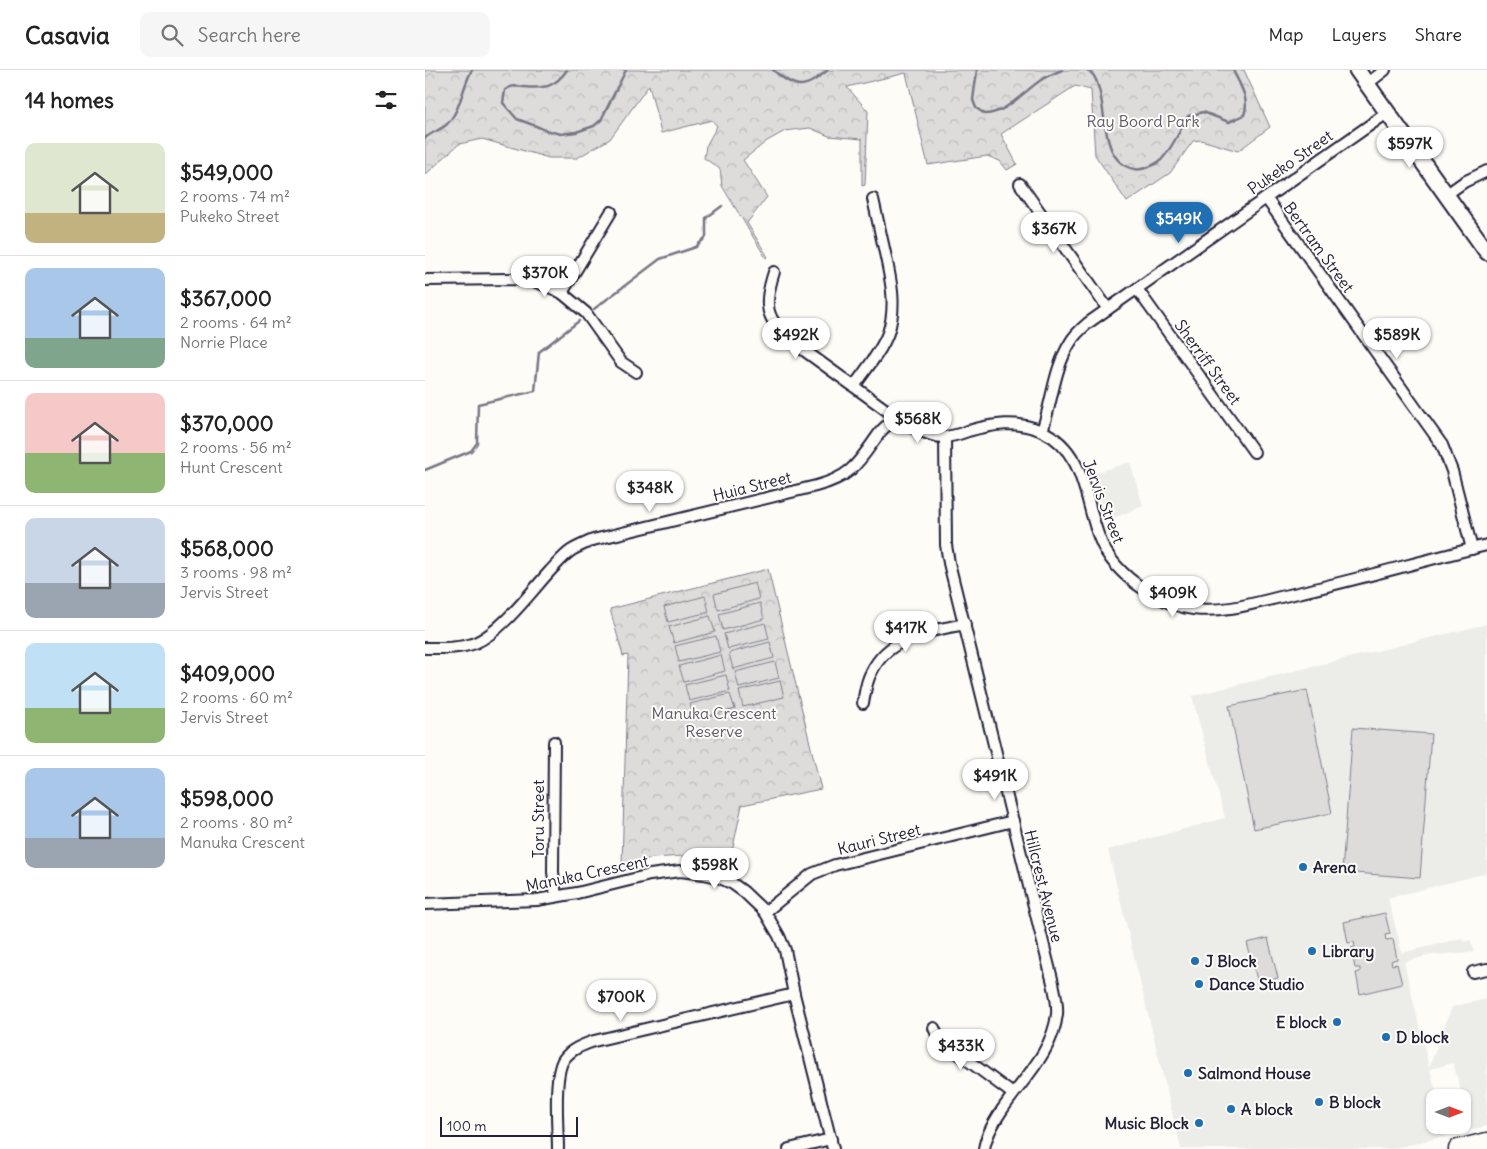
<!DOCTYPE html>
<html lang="en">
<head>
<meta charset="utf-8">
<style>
	body { margin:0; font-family:Delius,sans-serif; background:#f6f6f6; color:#222; height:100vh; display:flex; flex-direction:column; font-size:19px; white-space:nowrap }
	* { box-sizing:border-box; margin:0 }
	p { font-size:16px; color:#767676 }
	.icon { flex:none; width:28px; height:28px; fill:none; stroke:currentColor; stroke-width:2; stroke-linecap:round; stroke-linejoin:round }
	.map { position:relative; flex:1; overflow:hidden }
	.details { display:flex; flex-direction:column; background:#fff; width:425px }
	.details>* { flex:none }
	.needle { width:32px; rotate:90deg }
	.fabs { position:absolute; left:1001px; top:1019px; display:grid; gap:10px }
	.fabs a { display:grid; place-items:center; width:45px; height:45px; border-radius:10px; background:#fff; box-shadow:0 1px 4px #0004; font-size:25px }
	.scale { position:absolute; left:15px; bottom:12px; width:138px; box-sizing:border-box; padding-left:5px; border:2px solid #22223b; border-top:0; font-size:14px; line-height:18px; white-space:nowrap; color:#22223b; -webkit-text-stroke:4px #fdfcf7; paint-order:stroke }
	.price { position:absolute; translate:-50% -42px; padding:0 11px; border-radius:18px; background:#fff; color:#222; font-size:16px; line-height:32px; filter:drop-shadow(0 1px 2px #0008) }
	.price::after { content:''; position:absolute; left:50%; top:30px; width:15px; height:11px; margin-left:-8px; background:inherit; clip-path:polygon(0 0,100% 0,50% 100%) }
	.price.on { background:#1f6fb2; color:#fff }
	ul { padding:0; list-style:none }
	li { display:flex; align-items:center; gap:15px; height:125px; padding:0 25px }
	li+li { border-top:1px solid #e0e0e0 }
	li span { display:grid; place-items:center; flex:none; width:140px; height:100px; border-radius:10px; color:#555 }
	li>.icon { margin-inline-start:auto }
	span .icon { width:60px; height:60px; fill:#fffc; stroke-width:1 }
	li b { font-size:21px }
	h2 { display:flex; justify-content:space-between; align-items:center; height:60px; padding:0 25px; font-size:21px }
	header { display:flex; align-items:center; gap:30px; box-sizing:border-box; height:70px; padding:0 25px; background:#fff; border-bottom:1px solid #e0e0e0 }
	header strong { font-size:24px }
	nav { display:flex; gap:28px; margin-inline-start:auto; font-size:18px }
	.search { width:350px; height:45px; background:#f6f6f6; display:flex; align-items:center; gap:12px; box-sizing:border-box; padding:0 18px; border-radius:10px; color:#767676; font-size:19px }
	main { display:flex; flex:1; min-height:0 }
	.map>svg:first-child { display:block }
</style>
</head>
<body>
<header>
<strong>Casavia</strong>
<div class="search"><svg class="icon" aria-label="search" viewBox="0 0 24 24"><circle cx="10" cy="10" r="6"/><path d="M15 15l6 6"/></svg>Search here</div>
<nav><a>Map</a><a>Layers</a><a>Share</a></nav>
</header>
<main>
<section class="details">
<h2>14 homes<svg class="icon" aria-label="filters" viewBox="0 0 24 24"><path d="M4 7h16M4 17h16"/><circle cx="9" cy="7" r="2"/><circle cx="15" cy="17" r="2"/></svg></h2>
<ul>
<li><span style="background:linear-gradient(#dfe7d0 70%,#c2b280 0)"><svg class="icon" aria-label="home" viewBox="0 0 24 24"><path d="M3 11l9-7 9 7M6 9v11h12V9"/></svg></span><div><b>$549,000</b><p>2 rooms · 74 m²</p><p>Pukeko Street</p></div></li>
<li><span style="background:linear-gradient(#a9c7e8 70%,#7fa58c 0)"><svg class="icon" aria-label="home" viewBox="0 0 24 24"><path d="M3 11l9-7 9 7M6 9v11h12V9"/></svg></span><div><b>$367,000</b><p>2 rooms · 64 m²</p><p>Norrie Place</p></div></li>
<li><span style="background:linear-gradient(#f6c9c9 60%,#8fb573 0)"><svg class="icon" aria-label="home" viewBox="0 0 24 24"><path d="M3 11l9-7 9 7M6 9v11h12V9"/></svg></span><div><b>$370,000</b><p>2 rooms · 56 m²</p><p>Hunt Crescent</p></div></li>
<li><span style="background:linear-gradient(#c9d6e8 65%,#9aa5b1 0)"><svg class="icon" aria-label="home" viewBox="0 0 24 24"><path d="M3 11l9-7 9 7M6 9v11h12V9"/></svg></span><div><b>$568,000</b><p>3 rooms · 98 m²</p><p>Jervis Street</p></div></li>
<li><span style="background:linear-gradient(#bfe0f5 65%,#8fb573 0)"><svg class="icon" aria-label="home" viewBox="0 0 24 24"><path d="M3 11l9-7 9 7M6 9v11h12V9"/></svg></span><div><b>$409,000</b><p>2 rooms · 60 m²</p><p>Jervis Street</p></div></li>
<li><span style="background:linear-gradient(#a9c7e8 70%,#9aa5b1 0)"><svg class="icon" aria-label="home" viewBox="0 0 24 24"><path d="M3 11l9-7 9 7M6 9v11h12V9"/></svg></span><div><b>$598,000</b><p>2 rooms · 80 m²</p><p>Manuka Crescent</p></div></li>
</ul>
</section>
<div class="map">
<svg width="1062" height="1079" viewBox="0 0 1062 1079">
	<defs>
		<pattern id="park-crowns" width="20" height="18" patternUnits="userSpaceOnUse" patternTransform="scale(1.25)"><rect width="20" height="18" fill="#dddcdb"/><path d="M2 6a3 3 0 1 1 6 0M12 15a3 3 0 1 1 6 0" fill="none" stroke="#bdbcbd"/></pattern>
	</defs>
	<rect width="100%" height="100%" fill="#fdfcf7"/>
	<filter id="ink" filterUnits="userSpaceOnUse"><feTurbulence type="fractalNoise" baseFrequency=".02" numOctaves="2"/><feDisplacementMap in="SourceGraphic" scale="10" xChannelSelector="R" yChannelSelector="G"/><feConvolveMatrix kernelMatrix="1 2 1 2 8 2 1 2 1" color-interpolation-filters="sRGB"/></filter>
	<g filter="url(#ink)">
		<g fill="#ecece9">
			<polygon points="705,392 718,436 681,451 667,404"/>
			<polygon points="1062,554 1062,803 963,828 977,883 1037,868 1038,872 1045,870 1049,882 1006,885 979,892 1004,997 1027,937 1062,929 1062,1056 1045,1060 1038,1028 1028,993 1005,999 1012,1027 1010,1028 1010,1055 1018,1055 1021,1066 966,1079 756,1079 683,780 800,748 767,626"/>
		</g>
		<g fill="url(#park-crowns)" stroke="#807f8b">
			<polygon points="0,0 819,0 845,57 813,81 776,70 768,71 745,103 702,132 670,85 666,20 650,16 576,64 592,94 582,100 575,91 562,86 503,95 481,3 422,17 443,41 440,115 437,116 437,69 404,66 385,58 360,61 342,71 318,90 342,127 322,153 343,187 341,188 297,116 295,99 279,88 281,76 292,56 287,50 236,63 224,15 185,69 152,88 124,88 57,69 34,74 0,105"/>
			<polygon points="343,499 396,719 317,735 304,796 258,786 228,788 197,795 203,585 198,586 185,539"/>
		</g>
		<g fill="#dddcdb" stroke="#807f8b">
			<polygon points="330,513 334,529 293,540 289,524"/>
			<polygon points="280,526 284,542 243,552 239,537"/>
			<polygon points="335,533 339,549 298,560 294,544"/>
			<polygon points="285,546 290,562 249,573 244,557"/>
			<polygon points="340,553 344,569 303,579 299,564"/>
			<polygon points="291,566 295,582 254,592 250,576"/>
			<polygon points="345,572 349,588 308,599 304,583"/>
			<polygon points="296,585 300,601 259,612 254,596"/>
			<polygon points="350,592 354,608 314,618 310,602"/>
			<polygon points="301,605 305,621 264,631 260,615"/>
			<polygon points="355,611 359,627 318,637 314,621"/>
			<polygon points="882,620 907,743 829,759 804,636"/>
			<polygon points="305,624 310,639 269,650 265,634"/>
			<polygon points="928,658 1006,664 995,808 917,802"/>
			<polygon points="960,843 965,864 960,865 961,870 968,869 972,889 966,891 967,895 972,894 977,914 935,924 931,903 935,902 935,898 930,898 926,878 930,877 929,872 923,873 919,852"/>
			<polygon points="843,868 853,908 833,913 822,873"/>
		</g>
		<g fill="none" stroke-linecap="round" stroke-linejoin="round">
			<g stroke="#787885" stroke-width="2.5">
				<path d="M142,0C130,17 120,19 99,17C90,17 89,14 80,20L78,33L92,49L111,56L120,60L136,64L151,62L169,56L176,50L201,0"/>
				<path d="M348,0C373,21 379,19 403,0"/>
				<path d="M552,0L548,30L551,38L560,44C582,43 598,22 616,10C622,6 630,3 637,0"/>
				<path d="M662,0C665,2 669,5 670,8C684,34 672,91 709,99C716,101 731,95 737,89C748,77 755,60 763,46L778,42L804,52L819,45C825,29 815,15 808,0"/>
				<path d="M0,68C6,63 15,60 21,55C36,41 37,17 47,0"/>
				<polyline points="169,239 235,189 271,177 281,167 281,148 297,136"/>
				<polyline points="0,400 46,381 52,373 53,334 110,321 114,282 154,251"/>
			</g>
			<g stroke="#22223b" stroke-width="14">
				<g id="minor">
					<polyline points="942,14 960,0"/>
					<polyline points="595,114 683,239"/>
					<polyline points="1022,124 1039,112 1062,101"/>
					<polyline points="841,128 1017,375 1027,401 1047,479"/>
					<path d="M349,202C338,237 340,249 369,273L464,342L468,352"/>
					<polyline points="0,210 88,209 108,211 122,216 137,223 161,243 196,292 211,302"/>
					<polyline points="712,219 829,382"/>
					<polyline points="137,223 186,142"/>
					<path d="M430,315C441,299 456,282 463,263C472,236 466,210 460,183C456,165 452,147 448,129"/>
					<path d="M468,352C486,353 499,366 517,367C526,367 535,364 543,361C568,354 592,350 617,361C660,381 659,428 674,467C682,489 700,507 720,520C734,529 751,537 768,539C801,543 833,532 864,525C931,510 996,491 1062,475"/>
					<path d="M617,361C627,332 629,299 645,273C649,265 656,259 663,253L962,43"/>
					<path d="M520,367L521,475L524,493L628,913C630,923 633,933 632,944C628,982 597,1010 577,1040C569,1052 561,1065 559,1079"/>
					<path d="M0,578C16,578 34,579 50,573C76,562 105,523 125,501C132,494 139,485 147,480C154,476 161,473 168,470L391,416C429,406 434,391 456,361L460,357L468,352"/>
					<path d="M438,633C440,623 441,612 446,603C463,566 504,561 540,554"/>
					<polyline points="129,672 128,802 131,826"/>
					<polyline points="0,834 112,830 152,823 225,805 255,801 279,804 293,807 308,814 319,822 340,842 354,866 360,880 369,924 408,1079"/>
					<polyline points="340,842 387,804 410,795 588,751"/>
					<polyline points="1048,902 1062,899"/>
					<polyline points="509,958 514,969 588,1024"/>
					<path d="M133,1079C133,1059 128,1004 139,989C146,979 158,975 169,971L369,924"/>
					<polyline points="364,1079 406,1069"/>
				</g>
			</g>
			<g stroke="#22223b" stroke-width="19">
				<polyline id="secondary" points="932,0 1062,182"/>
			</g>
			<g stroke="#22223b" stroke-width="21">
				<polyline id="trunk" points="1033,1079 1062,1072"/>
			</g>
			<use href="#minor" stroke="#fdfcf7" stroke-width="10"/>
			<use href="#secondary" stroke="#fdfcf7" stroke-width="15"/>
			<use href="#trunk" stroke="#fdfcf7" stroke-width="18"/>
		</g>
	</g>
	<g fill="#1f6fb2" stroke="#fdfcf7" stroke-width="2">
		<circle cx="878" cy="797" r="5"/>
		<circle cx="887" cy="881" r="5"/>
		<circle cx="770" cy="891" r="5"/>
		<circle cx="774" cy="914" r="5"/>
		<circle cx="912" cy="952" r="5"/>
		<circle cx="961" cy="967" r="5"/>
		<circle cx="763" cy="1003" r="5"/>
		<circle cx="894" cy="1032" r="5"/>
		<circle cx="806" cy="1039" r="5"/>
		<circle cx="774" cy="1053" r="5"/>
	</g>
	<g text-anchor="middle" stroke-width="4" stroke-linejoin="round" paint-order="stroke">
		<g font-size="16" fill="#5a5a6b" stroke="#fdfcf7">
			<text x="718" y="57">Ray Boord Park</text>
			<text x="289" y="649">Manuka Crescent<tspan x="289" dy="18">Reserve</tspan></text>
		</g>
		<g font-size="16" fill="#22223b" stroke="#fdfcf7">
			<text transform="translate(865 92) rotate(-35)" y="6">Pukeko Street</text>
			<text transform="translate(894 177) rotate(54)" y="6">Bertram Street</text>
			<text transform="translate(783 292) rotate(54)" y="6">Sherriff Street</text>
			<text transform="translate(327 416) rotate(-14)" y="6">Huia Street</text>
			<text transform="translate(679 431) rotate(69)" y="6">Jervis Street</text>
			<text transform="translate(113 749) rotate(-90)" y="6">Toru Street</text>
			<text transform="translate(454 769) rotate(-14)" y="6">Kauri Street</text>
			<text transform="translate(162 803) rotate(-12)" y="6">Manuka Crescent</text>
			<text transform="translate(619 816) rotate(76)" y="6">Hillcrest Avenue</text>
		</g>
		<g font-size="16" font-weight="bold" fill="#22223b" stroke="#fdfcf7" text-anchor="start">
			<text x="888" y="803">Arena</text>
			<text x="897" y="887">Library</text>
			<text x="780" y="897">J Block</text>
			<text x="784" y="920">Dance Studio</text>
			<text x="902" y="958" text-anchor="end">E block</text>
			<text x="971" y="973">D block</text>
			<text x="773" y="1009">Salmond House</text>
			<text x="904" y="1038">B block</text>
			<text x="816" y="1045">A block</text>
			<text x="764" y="1059" text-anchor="end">Music Block</text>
		</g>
	</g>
</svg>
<div class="fabs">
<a><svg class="needle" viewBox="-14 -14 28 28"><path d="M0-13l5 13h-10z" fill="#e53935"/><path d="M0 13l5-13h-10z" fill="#767676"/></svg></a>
</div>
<div class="scale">100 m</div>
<b class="price" style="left:985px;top:99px">$597K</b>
<b class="price on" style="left:754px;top:174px">$549K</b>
<b class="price" style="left:629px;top:184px">$367K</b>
<b class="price" style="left:120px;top:228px">$370K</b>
<b class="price" style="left:371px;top:290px">$492K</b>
<b class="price" style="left:972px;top:290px">$589K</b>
<b class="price" style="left:493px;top:374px">$568K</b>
<b class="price" style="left:225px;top:443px">$348K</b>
<b class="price" style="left:748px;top:548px">$409K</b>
<b class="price" style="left:481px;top:583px">$417K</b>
<b class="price" style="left:570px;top:731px">$491K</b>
<b class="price" style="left:290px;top:820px">$598K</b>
<b class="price" style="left:196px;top:952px">$700K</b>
<b class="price" style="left:536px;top:1001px">$433K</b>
</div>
</main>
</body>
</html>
